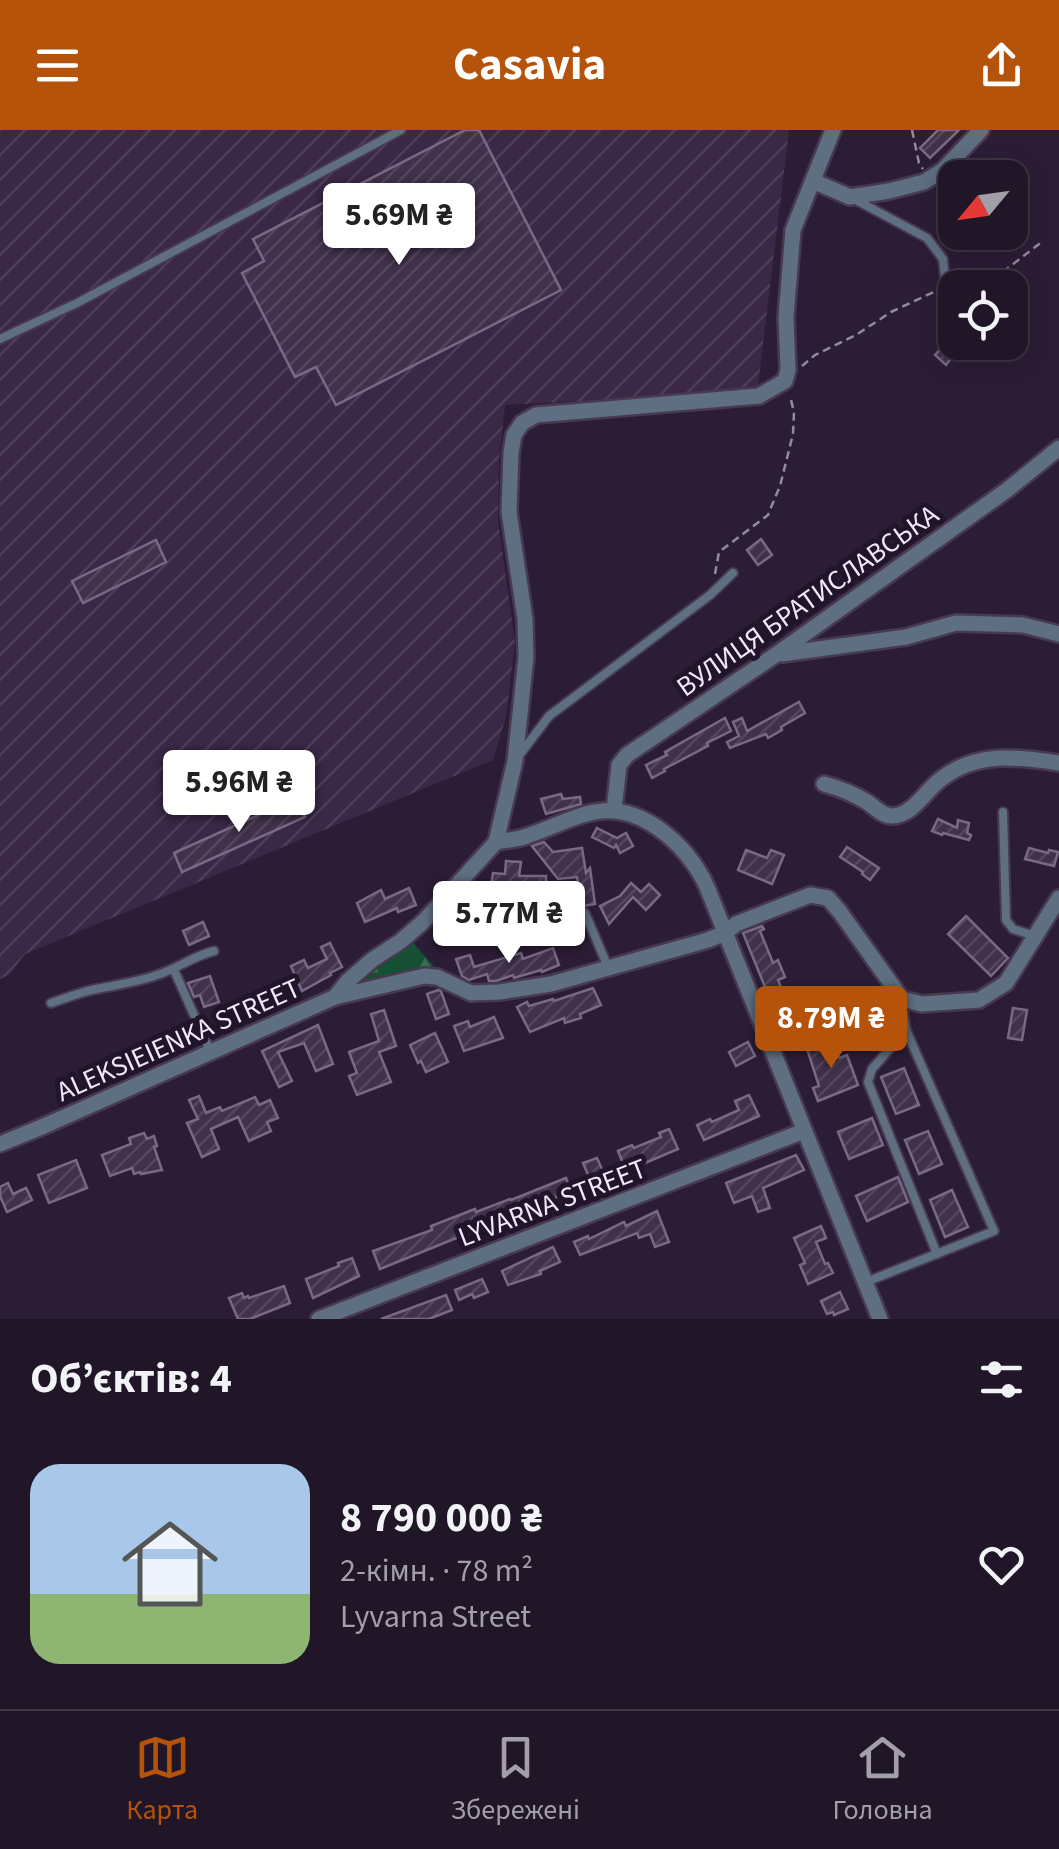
<!DOCTYPE html>
<html lang="uk">
<head>
<meta charset="utf-8">
<style>
	body { margin:0; font-family:"Source Sans 3",sans-serif; background:#2d2334; color:#f1f3f6; height:100vh; display:flex; flex-direction:column; font-size:38px; white-space:nowrap }
	* { box-sizing:border-box; margin:0 }
	p { font-size:32px; color:#a29fa8 }
	.icon { flex:none; width:55px; height:55px; fill:none; stroke:currentColor; stroke-width:2; stroke-linecap:round; stroke-linejoin:round }
	.map { position:relative; height:1189px; overflow:hidden }
	.sheet { display:flex; flex-direction:column; background:#211628; flex:1 }
	.sheet>* { flex:none }
	.needle { width:65px; rotate:241deg }
	.controls { position:absolute; left:938px; top:30px; display:grid; gap:20px }
	.controls a { display:grid; place-items:center; width:90px; height:90px; border-radius:20px; background:#211628; box-shadow:0 5px 25px #0003,0 0 0 2px #3e3545; font-size:50px }
	.price { position:absolute; translate:-50% -85px; padding:0 22px; border-radius:10px; background:#fff; color:#222; font-size:32px; line-height:65px; filter:drop-shadow(0 2px 5px #0008) }
	.price::after { content:''; position:absolute; left:50%; top:60px; width:30px; height:22px; margin-left:-15px; background:inherit; clip-path:polygon(0 0,100% 0,50% 100%) }
	.price.current { background:#b45309; color:#fff }
	ul { padding:0; list-style:none }
	li { display:flex; align-items:center; gap:30px; height:250px; padding:0 30px }
	li span { display:grid; place-items:center; flex:none; width:280px; height:200px; border-radius:30px; color:#555 }
	li>.icon { margin-inline-start:auto }
	span .icon { width:120px; height:120px; fill:#fffc; stroke-width:1 }
	li b { font-size:42px }
	h2 { display:flex; justify-content:space-between; align-items:center; height:120px; padding:0 30px; font-size:42px }
	header { display:flex; justify-content:space-between; align-items:center; height:130px; padding:0 30px; background:#b45309; color:#fff; font-size:45px; font-weight:700 }
	.tabs { display:flex; justify-content:space-around; align-items:center; height:140px; border-top:2px solid #3e3545; background:#211628; font-size:28px; color:#a29fa8 }
	.tabs a { display:grid; justify-items:center; gap:5px }
	.tabs .current { color:#b45309 }
	.map>svg:first-child { display:block }
</style>
</head>
<body>
<header><svg class="icon" aria-label="menu" viewBox="0 0 24 24"><path d="M4 6h16M4 12h16M4 18h16"/></svg>Casavia<svg class="icon" aria-label="share" viewBox="0 0 24 24"><path d="M12 15V3M7 8l5-5 5 5M5 13v7h14v-7"/></svg></header>
<div class="map">
<svg width="1059" height="1189" viewBox="0 0 1059 1189">
	<defs>
		<pattern id="industrial-furrows" width="10" height="10" patternUnits="userSpaceOnUse" patternTransform="scale(2.5)"><rect width="10" height="10" fill="#3a2846"/><path d="M-1 1l2-2M0 10L10 0M9 11l2-2" fill="none" stroke="#4d3d58"/></pattern>
		<pattern id="forest-firs" width="22" height="20" patternUnits="userSpaceOnUse" patternTransform="scale(2.5)"><rect width="22" height="20" fill="#155033"/><path d="M5 1l3.5 6h-7zM16 11l3.5 6h-7z" fill="#386951"/></pattern>
		<pattern id="building-hatch" width="6" height="6" patternUnits="userSpaceOnUse" patternTransform="scale(2.5)"><rect width="6" height="6" fill="#41324c"/><path d="M-1 1l2-2M0 6l6-6M5 7l2-2" fill="none" stroke="#54465e"/></pattern>
	</defs>
	<rect width="100%" height="100%" fill="#2c1d36"/>
	<polygon fill="url(#industrial-furrows)" points="0,0 789,0 758,256 621,269 505,275 499,331 498,391 515,512 506,587 493,630 25,824 9,845 0,849"/>
	<path fill="url(#forest-firs)" d="M411,808C417,820 430,830 438,842L356,859L351,853Z"/>
	<g fill="url(#building-hatch)" stroke="#7a6986" stroke-width="2.5">
		<polygon points="465,0 479,0 561,160 336,275 316,237 295,247 242,143 264,131 253,109"/>
		<polygon points="938,0 959,0 930,28 920,18"/>
		<polygon points="955,204 955,212 963,212 946,235 935,225"/>
		<polygon points="761,409 772,425 758,435 747,420"/>
		<polygon points="156,410 166,432 83,473 72,451"/>
		<polygon points="734,514 740,527 714,540 716,544 702,550 696,538 722,524 720,521"/>
		<polygon points="799,572 805,583 781,597 782,600 768,608 766,604 730,618 727,612 739,606 733,592 742,588 747,601"/>
		<polygon points="725,588 731,601 707,613 708,616 664,639 665,641 652,648 646,635 667,625 665,622"/>
		<polygon points="561,664 563,669 580,667 581,674 546,684 541,669"/>
		<polygon points="296,668 305,687 182,742 174,723"/>
		<polygon points="938,689 957,698 958,690 969,693 967,703 971,705 969,710 943,703 942,705 932,701"/>
		<polygon points="597,698 617,708 626,703 633,716 620,723 616,715 614,718 592,707"/>
		<polygon points="544,712 553,722 582,718 586,743 590,738 595,774 577,777 582,795 573,798 565,779 551,780 550,777 580,765 577,747 558,749 532,716"/>
		<polygon points="847,717 879,738 870,750 862,744 863,742 840,727"/>
		<polygon points="1029,718 1048,723 1049,720 1058,722 1054,736 1025,729"/>
		<polygon points="746,720 767,728 771,720 784,725 772,754 738,740"/>
		<polygon points="506,731 521,732 519,746 546,746 546,767 540,767 548,793 538,796 531,775 484,773 485,757 491,757 493,743 505,744"/>
		<polygon points="631,753 641,762 649,754 660,765 646,780 633,767 609,794 600,776 620,766"/>
		<polygon points="409,758 416,775 398,782 397,778 365,792 357,773 381,760 385,769"/>
		<polygon points="966,786 1008,828 991,846 948,804"/>
		<polygon points="203,792 209,806 189,815 183,801"/>
		<polygon points="762,796 764,799 760,801 773,833 778,830 785,847 778,850 794,887 805,883 810,897 785,906 743,803"/>
		<polygon points="330,813 342,837 330,843 331,845 302,861 291,836 304,830 308,838 327,829 321,817"/>
		<polygon points="553,818 559,835 542,842 541,840 514,848 513,845 496,851 489,851 487,844 469,850 462,846 456,829 470,825 474,837 521,823 523,829"/>
		<polygon points="210,846 219,872 204,877 200,865 194,867 188,853"/>
		<polygon points="593,858 601,875 580,884 581,888 565,893 564,888 530,902 517,877 527,872 529,876 553,869 554,871"/>
		<polygon points="438,860 441,861 449,884 436,889 427,864"/>
		<polygon points="1013,878 1027,880 1022,910 1008,908"/>
		<polygon points="384,880 396,916 379,922 391,952 357,965 349,946 357,943 349,922 379,911 371,884"/>
		<polygon points="494,887 503,908 464,921 454,896 468,891 470,897"/>
		<polygon points="318,895 333,934 316,941 304,913 278,922 292,951 279,957 262,921"/>
		<polygon points="435,903 448,932 426,942 421,931 418,933 410,915"/>
		<polygon points="832,909 839,928 847,925 858,955 818,971 813,958 819,956 807,919"/>
		<polygon points="748,912 755,926 736,936 729,922"/>
		<polygon points="904,938 919,975 896,984 881,947"/>
		<polygon points="749,965 759,986 704,1010 697,995 710,989 712,992 739,980 735,971"/>
		<polygon points="199,966 206,983 220,977 222,981 255,967 259,975 270,970 278,988 267,992 271,1001 249,1011 238,987 211,999 219,1019 202,1027 187,993 198,989 189,970"/>
		<polygon points="872,988 883,1015 849,1029 838,1002"/>
		<polygon points="669,999 678,1019 626,1041 618,1021 632,1015 634,1018 661,1007 659,1003"/>
		<polygon points="928,1001 942,1034 919,1044 905,1010"/>
		<polygon points="144,1003 147,1009 154,1006 157,1016 154,1017 162,1040 141,1044 140,1042 134,1044 132,1038 110,1046 102,1025 131,1014 129,1008"/>
		<polygon points="796,1025 804,1040 763,1058 770,1078 758,1082 752,1066 734,1073 726,1053"/>
		<polygon points="597,1028 606,1048 592,1054 583,1033"/>
		<polygon points="76,1030 87,1058 49,1073 38,1045"/>
		<polygon points="898,1047 908,1072 867,1091 856,1066"/>
		<polygon points="566,1048 571,1061 531,1078 532,1082 510,1091 508,1087 380,1139 373,1121 432,1100 431,1096 475,1079 476,1082 510,1069 511,1070"/>
		<polygon points="8,1053 13,1064 26,1058 32,1070 7,1082 0,1066 0,1057"/>
		<polygon points="952,1060 968,1097 945,1107 930,1070"/>
		<polygon points="657,1081 669,1112 655,1117 650,1104 639,1108 637,1103 580,1125 574,1112 588,1106 589,1109 624,1092 626,1096"/>
		<polygon points="821,1096 826,1108 816,1112 825,1134 828,1133 833,1143 808,1154 800,1135 805,1133 794,1108"/>
		<polygon points="553,1117 560,1132 540,1141 541,1144 508,1155 502,1141"/>
		<polygon points="352,1128 359,1146 313,1168 306,1149 339,1136 338,1133"/>
		<polygon points="482,1149 488,1162 474,1168 472,1164 459,1170 455,1160"/>
		<polygon points="284,1156 290,1173 250,1189 238,1189 229,1168 242,1163 244,1168 248,1166 249,1168"/>
		<polygon points="840,1162 848,1179 834,1185 833,1182 827,1184 821,1171"/>
		<polygon points="446,1165 452,1180 429,1189 381,1189"/>
	</g>
	<g fill="none" stroke-linecap="round" stroke-linejoin="round">
		<g stroke="#483951" stroke-width="12">
			<g id="service">
				<polyline points="854,69 927,108 943,129 946,156"/>
				<polyline points="0,209 77,173 401,0"/>
				<polyline points="521,623 549,586 710,465 733,443"/>
				<polyline points="1003,682 1006,790 1013,799 1035,806"/>
				<polyline points="585,783 608,837"/>
				<polyline points="174,840 211,923"/>
				<path d="M51,873C66,868 81,862 96,859C117,855 137,852 157,845C177,839 193,826 214,821"/>
				<polyline points="906,900 872,939 868,952 937,1124"/>
				<polyline points="866,1152 994,1101 906,900 902,871"/>
			</g>
		</g>
		<g stroke="#483951" stroke-width="20">
			<g id="minor">
				<polyline points="813,51 850,67 889,61 924,52 943,40 981,0"/>
				<polyline points="782,524 906,507 956,493 1023,495 1059,504"/>
				<path d="M824,654C839,658 854,664 867,672C875,677 883,687 893,686C913,685 926,660 941,649C977,621 1017,627 1059,633"/>
				<polyline points="614,680 619,635 627,625 774,526 1007,360 1059,318"/>
				<path d="M496,712C506,710 517,710 527,706C577,689 607,663 658,698C679,713 696,733 707,757L880,1189"/>
				<polyline points="335,867 424,846 437,847 471,863 499,862 551,854 708,810 725,803 736,794 810,765 828,768 840,782 902,869 922,874 979,870 1006,853 1059,768"/>
				<polyline points="0,1014 44,996 335,867 348,851 372,830 401,811 424,791 496,712 515,631 526,527 525,489 509,382 511,323 514,305 522,293 536,285 759,266 785,251 788,240 786,187 793,100 833,0"/>
				<polyline points="319,1189 804,1001"/>
			</g>
		</g>
		<g stroke="#95899e" stroke-width="2.5" stroke-dasharray="8 5" stroke-linecap="butt">
			<polyline points="912,0 919,33 923,39"/>
			<polyline points="982,158 1043,111"/>
			<polyline points="802,236 815,225 856,205 891,182 938,160"/>
			<polyline points="715,444 719,422 768,385 772,375 780,356 793,304 794,282 790,266"/>
		</g>
		<use href="#service" stroke="#5e6f82" stroke-width="8"/>
		<use href="#minor" stroke="#5e6f82" stroke-width="15"/>
	</g>
	<g text-anchor="middle" stroke-width="10" stroke-linejoin="round" paint-order="stroke">
		<g font-size="28" fill="#f1e8f8" stroke="#22142b">
			<text transform="translate(807 470) rotate(-35)" y="10">ВУЛИЦЯ БРАТИСЛАВСЬКА</text>
			<text transform="translate(178 909) rotate(-24)" y="10">ALEKSIEIENKA STREET</text>
			<text transform="translate(552 1072) rotate(-21)" y="10">LYVARNA STREET</text>
		</g>
	</g>
</svg>
<div class="controls">
<a><svg class="needle" viewBox="-14 -14 28 28"><path d="M0-13l5 13h-10z" fill="#e53935"/><path d="M0 13l5-13h-10z" fill="#a29fa8"/></svg></a>
<a><svg class="icon" aria-label="locate" viewBox="0 0 24 24"><circle cx="12" cy="12" r="6"/><path d="M12 2v4M12 18v4M2 12h4M18 12h4"/></svg></a>
</div>
<b class="price" style="left:399px;top:138px">5.69M ₴</b>
<b class="price" style="left:239px;top:705px">5.96M ₴</b>
<b class="price" style="left:509px;top:836px">5.77M ₴</b>
<b class="price current" style="left:831px;top:941px">8.79M ₴</b>
</div>
<section class="sheet">
<h2>Об’єктів: 4<svg class="icon" aria-label="filters" viewBox="0 0 24 24"><path d="M4 7h16M4 17h16"/><circle cx="9" cy="7" r="2"/><circle cx="15" cy="17" r="2"/></svg></h2>
<ul>
<li><span style="background:linear-gradient(#a9c7e8 65%,#8fb573 0)"><svg class="icon" aria-label="home" viewBox="0 0 24 24"><path d="M3 11l9-7 9 7M6 9v11h12V9"/></svg></span><div><b>8 790 000 ₴</b><p>2-кімн. · 78 m²</p><p>Lyvarna Street</p></div><svg class="icon" aria-label="heart" viewBox="0 0 24 24"><path d="M12 20l-8-8c-3-5 5-10 8-4 3-6 11-1 8 4z"/></svg></li>
</ul>
</section>
<nav class="tabs">
<a class="current"><svg class="icon" aria-label="map" viewBox="0 0 24 24"><path d="M3 6l6-2 6 2 6-2v14l-6 2-6-2-6 2zM9 4v14M15 6v14"/></svg>Карта</a>
<a><svg class="icon" aria-label="saved" viewBox="0 0 24 24"><path d="M7 4h10v16l-5-4-5 4z"/></svg>Збережені</a>
<a><svg class="icon" aria-label="home" viewBox="0 0 24 24"><path d="M3 11l9-7 9 7M6 9v11h12V9"/></svg>Головна</a>
</nav>
</body>
</html>
